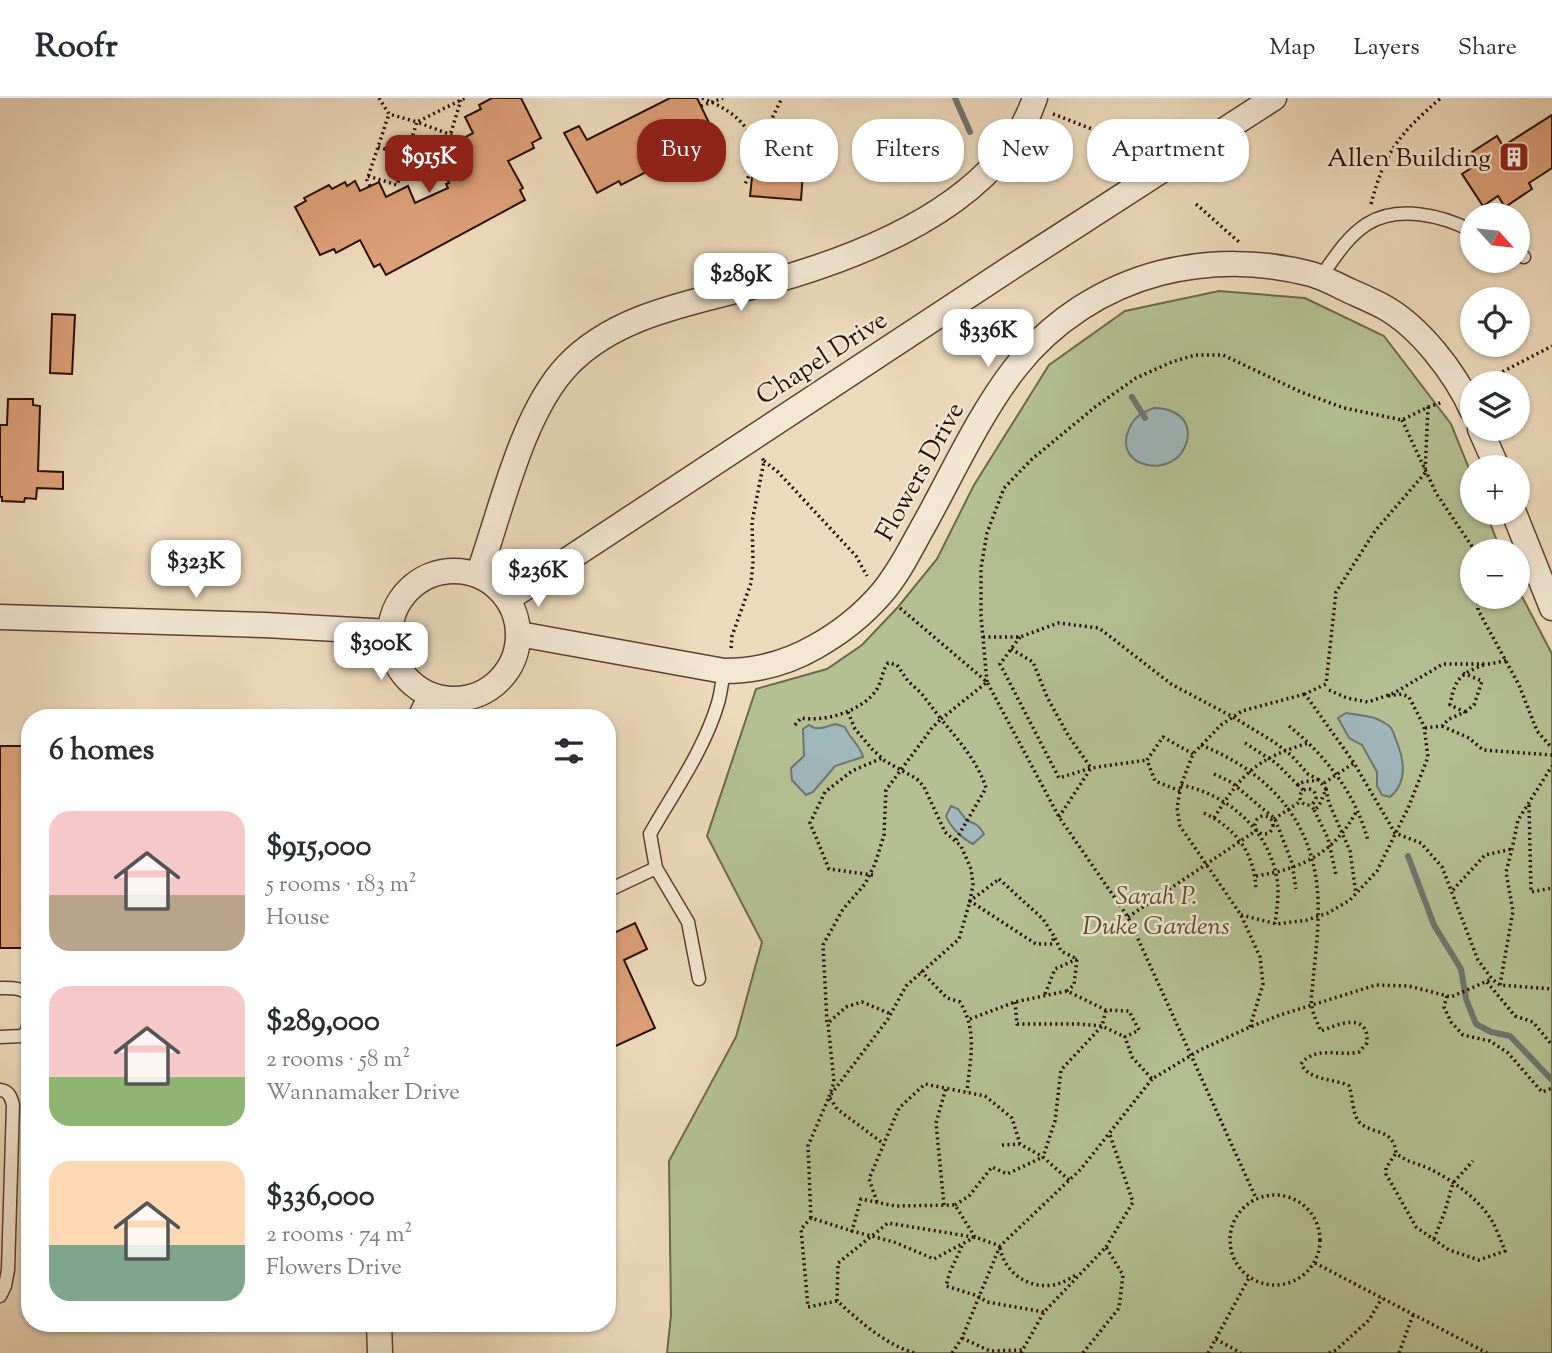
<!DOCTYPE html>
<html lang="en">
<head>
<meta charset="utf-8">
<style>
	body { margin:0; font-family:"Sorts Mill Goudy",serif; background:#f7f7f7; color:#2b2b33; height:100vh; display:flex; flex-direction:column; font-size:26px; white-space:nowrap }
	* { box-sizing:border-box; margin:0 }
	p { font-size:23px; color:#7c7c81 }
	.icon { flex:none; width:38px; height:38px; fill:none; stroke:currentColor; stroke-width:2; stroke-linecap:round; stroke-linejoin:round }
	.map { position:relative; flex:1; overflow:hidden }
	.details { position:absolute; left:21px; top:611px; width:595px; height:623px; display:flex; flex-direction:column; background:#fff; border-radius:28px; box-shadow:0 2px 5px #0004 }
	.details>* { flex:none }
	.hud { position:absolute; left:637px; top:21px; width:665px; height:63px; display:flex; gap:14px }
	.needle { width:46px; rotate:117deg }
	.fabs { position:absolute; left:1460px; top:105px; display:grid; gap:14px }
	.fabs a { display:grid; place-items:center; width:70px; height:70px; border-radius:50%; background:#fff; box-shadow:0 2px 5px #0004; font-size:35px }
	.price { position:absolute; translate:-50% -60px; padding:0 16px; border-radius:14px; background:#fff; color:#222; font-size:23px; line-height:46px; filter:drop-shadow(0 2px 4px #0008) }
	.price::after { content:''; position:absolute; left:50%; top:42px; width:21px; height:16px; margin-left:-10px; background:inherit; clip-path:polygon(0 0,100% 0,50% 100%) }
	.price.on { background:#8f2418; color:#fff }
	ul { padding:0; list-style:none }
	li { display:flex; align-items:center; gap:21px; height:175px; padding:0 28px }
	li span { display:grid; place-items:center; flex:none; width:196px; height:140px; border-radius:21px; color:#555 }
	li>.icon { margin-inline-start:auto }
	span .icon { width:84px; height:84px; fill:#fffc; stroke-width:1 }
	li b { font-size:30px }
	h2 { display:flex; justify-content:space-between; align-items:center; height:84px; padding:0 28px; font-size:30px }
	.chip { padding:0 24px; border-radius:28px; background:#fff; box-shadow:0 2px 5px #0004; font-size:24px; line-height:63px }
	.chip.on { background:#8f2418; color:#fff }
	header { display:flex; align-items:center; gap:42px; box-sizing:border-box; height:98px; padding:0 35px; background:#fff; border-bottom:2px solid #e1e1e2 }
	header strong { font-size:33px }
	nav { display:flex; gap:38px; margin-inline-start:auto; font-size:24px }
	.map>svg:first-child { display:block }
</style>
</head>
<body>
<header>
<strong>Roofr</strong>
<nav><a>Map</a><a>Layers</a><a>Share</a></nav>
</header>
<div class="map">
<svg width="1552" height="1255" viewBox="0 0 1552 1255">
	<rect width="100%" height="100%" fill="#eddabc"/>
	<filter id="stains"><feTurbulence type="fractalNoise" baseFrequency=".00286" numOctaves="4"/><feColorMatrix values="0 0 0 0 .2 0 0 0 0 .09 0 0 0 0 .02 0 0 0 .5 -.17"/></filter>
	<radialGradient id="worn" r=".72"><stop offset=".6" stop-color="#630" stop-opacity="0"/><stop offset="1" stop-color="#630" stop-opacity=".3"/></radialGradient>
	<polygon fill="#b4c094" stroke="#6e684a" stroke-width="2" points="1219,193 1305,200 1384,238 1451,326 1472,378 1472,415 1486,415 1501,453 1472,453 1472,499 1517,499 1517,489 1552,556 1552,1255 667,1255 671,1217 669,1063 736,939 762,844 707,738 756,591 827,571 862,547 898,509 937,461 974,387 1049,267 1125,213"/>
	<g fill="#9eb8bc" stroke="#6f7471" stroke-width="2">
		<path d="M1154,310C1173,310 1192,320 1187,343C1177,383 1111,371 1129,331C1134,319 1142,314 1154,310Z"/>
		<path d="M1346,615C1365,618 1372,617 1388,627C1393,630 1394,637 1396,642C1404,661 1408,684 1390,699L1382,697L1377,688V674L1362,647L1349,640L1338,620Z"/>
		<path d="M836,626L845,629C849,640 861,648 863,659L835,668L813,694L806,697L792,682L791,670L804,658L803,631L809,627C818,634 826,628 836,626Z"/>
		<path d="M951,708L958,711L967,723C976,725 979,728 984,736L973,746C963,741 950,729 946,718Z"/>
	</g>
	<g fill="none" stroke-linecap="round" stroke-linejoin="round">
		<g stroke="#6f7471" stroke-width="6">
			<polyline points="955,0 970,34"/>
			<polyline points="1132,299 1145,320"/>
			<polyline points="1408,758 1434,827 1461,871 1466,901 1476,926 1491,934 1510,938 1552,982"/>
		</g>
	</g>
	<g fill="#dd9f78" stroke="#290f00" stroke-width="2">
		<polygon points="492,0 521,0 541,40 532,45 534,50 508,63 523,90 520,92 525,102 386,177 380,166 374,169 360,142 336,155 334,151 320,157 295,109 306,103 304,100 329,87 332,91 345,84 347,88 355,83 360,93 379,84 386,99 408,88 415,105 448,90 446,86 449,85 441,70 457,62 451,47 473,35 465,19 481,11 479,7"/>
		<polygon points="670,0 697,0 713,33 690,45 693,50 621,87 619,83 597,95 564,35 579,28 587,42"/>
		<polygon points="1552,17 1552,70 1529,85 1532,91 1505,109 1498,98 1483,108 1462,76 1479,65 1472,54 1497,38 1503,48"/>
		<polygon points="753,70 803,74 801,102 750,98"/>
		<polygon points="52,216 75,217 72,276 50,275"/>
		<polygon points="8,301 33,301 33,307 40,308 38,373 63,374 63,391 37,390 36,401 25,400 24,404 2,403 2,399 0,399 0,327 7,327"/>
		<rect x="0" y="648" width="30" height="202"/>
		<polygon points="607,824 612,836 635,825 647,851 624,862 655,930 607,952"/>
	</g>
	<g fill="none" stroke-linecap="round" stroke-linejoin="round">
		<g stroke="#5a422f" stroke-width="15">
			<g id="service">
				<polyline points="1517,156 1524,159"/>
				<path d="M1321,179C1334,160 1347,139 1367,126C1398,107 1442,117 1472,133"/>
				<polyline points="607,793 656,770"/>
				<path d="M699,881L688,824L656,770L650,736C674,694 704,652 718,605C721,595 722,583 724,573"/>
				<path d="M0,890C11,890 23,889 30,899"/>
				<polyline points="0,939 22,938 27,933 30,917"/>
				<path d="M0,992C9,993 11,999 13,1007L8,1172L5,1188L0,1198"/>
			</g>
		</g>
		<g stroke="#5a422f" stroke-width="27">
			<g id="minor">
				<polyline points="1480,331 1497,369"/>
				<polyline points="1514,415 1552,510"/>
				<circle cx="454" cy="537" r="64"/>
				<path d="M478,477C501,414 521,317 567,268C615,217 691,205 755,188C857,161 998,109 1035,0"/>
				<polyline points="508,501 1012,169 1274,0"/>
				<polyline points="0,519 265,527 390,534"/>
				<path d="M519,536L724,573C756,573 787,565 815,549C840,535 862,518 881,496C897,478 909,454 920,434C950,381 979,316 1016,269C1052,223 1103,190 1160,175C1209,163 1262,163 1311,176C1325,180 1337,187 1350,193C1361,198 1373,203 1384,209C1420,229 1455,275 1472,312"/>
				<polyline points="420,620 431,597"/>
				<polyline points="379,1225 380,1255"/>
			</g>
		</g>
		<g stroke="#290f00" stroke-width="3.5" stroke-dasharray="2 3.5" stroke-linecap="butt">
			<polyline points="379,0 389,16 417,24 465,0"/>
			<path d="M702,0C742,16 768,41 745,86"/>
			<polyline points="701,8 723,0"/>
			<polyline points="1053,16 1113,39"/>
			<polyline points="378,49 441,67 461,2"/>
			<polyline points="754,53 760,45 782,0"/>
			<polyline points="368,78 397,87 417,24 462,41"/>
			<polyline points="370,88 367,82 389,16"/>
			<polyline points="1196,106 1239,144"/>
			<path d="M1371,106C1385,53 1400,35 1441,0"/>
			<polyline points="1483,284 1552,248"/>
			<polyline points="1428,309 1443,304"/>
			<polyline points="1402,322 1436,395 1475,453"/>
			<polyline points="764,363 778,374 856,458 867,478"/>
			<polyline points="1478,499 1478,512 1519,587 1537,633 1552,650"/>
			<polyline points="900,510 987,584 1059,719 1128,819 1256,1100"/>
			<polyline points="983,539 1020,539 1058,525 1099,530 1171,586 1233,619 1274,644 1291,657 1308,676 1319,682"/>
			<polyline points="1020,539 1000,566 1059,680 1091,670 1147,662"/>
			<polyline points="731,550 732,538 751,485 753,464 752,424 764,363 762,360"/>
			<polyline points="1011,551 1033,564 1047,599 1068,637 1091,670 1059,719"/>
			<polyline points="1463,575 1482,583 1474,607 1465,614"/>
			<polyline points="987,584 981,518 981,470 987,435 1004,390 1031,362 1095,309 1136,280 1172,264 1195,257 1223,257 1301,294 1344,310 1402,322 1428,309 1425,375 1375,433 1336,494 1326,586 1305,596 1354,665 1395,735 1421,745 1442,769 1478,862 1492,881 1500,887 1552,891"/>
			<polyline points="1329,592 1347,600 1368,604 1394,595 1443,566 1490,566 1507,562"/>
			<polyline points="848,614 855,631 872,651 885,663 917,681 924,689 945,734 961,748 971,771 973,786 970,803 959,841 906,888 888,921 829,999 834,984 828,925 846,909 862,904 891,916"/>
			<path d="M795,627L801,620C826,624 863,613 877,591C882,582 882,573 888,565L897,567L908,583L921,595L941,621L932,630L886,692L884,737L875,766L865,786L843,811L823,847L827,924"/>
			<path d="M1289,628C1326,658 1356,696 1368,743"/>
			<polyline points="1442,628 1469,640 1483,652 1552,657"/>
			<path d="M1425,630L1442,628L1449,621L1465,614L1450,607C1455,579 1461,576 1486,566"/>
			<polyline points="1245,645 1276,665 1298,687"/>
			<path d="M1201,647C1277,678 1321,733 1318,818C1318,839 1315,861 1313,882C1313,890 1310,901 1312,909C1313,917 1318,926 1321,933C1338,926 1369,913 1367,945L1359,954C1338,959 1316,947 1301,966C1310,983 1333,980 1349,988C1353,998 1352,1017 1360,1025C1374,1037 1393,1030 1396,1055C1406,1064 1417,1065 1430,1071C1452,1082 1479,1101 1492,1123C1497,1132 1501,1143 1505,1153L1479,1162L1449,1152L1416,1129L1386,1076V1070L1396,1055"/>
			<polyline points="1214,676 1231,684 1275,721 1292,765 1296,791"/>
			<polyline points="1324,685 1354,665"/>
			<path d="M1181,687C1226,696 1266,729 1276,776C1280,793 1277,809 1275,826"/>
			<circle cx="1308" cy="699" r="8"/>
			<polyline points="1326,691 1329,705 1350,753 1356,796"/>
			<polyline points="1303,692 1298,687 1303,684 1319,682 1326,691 1319,708 1314,712 1311,706"/>
			<polyline points="1180,693 1155,683 1147,662 1163,639 1193,656"/>
			<polyline points="1529,707 1531,794 1552,790"/>
			<polyline points="1314,712 1328,740 1336,777"/>
			<path d="M1204,715C1236,730 1255,756 1256,792"/>
			<circle cx="1264" cy="727" r="9"/>
			<path d="M1214,720C1242,675 1257,660 1309,645"/>
			<polyline points="1274,721 1301,703"/>
			<path d="M956,742L986,690C978,664 959,643 941,621L987,584"/>
			<polyline points="873,777 829,771 810,725 825,694 852,673 882,660"/>
			<path d="M1256,778C1301,771 1335,755 1357,712"/>
			<polygon points="999,781 1043,821 1054,838 1052,846 1036,846 970,803"/>
			<polyline points="1453,792 1485,757 1512,751"/>
			<polyline points="1241,817 1277,826 1307,822 1328,815 1350,802 1377,773 1409,708 1428,659 1424,628 1409,599 1402,596 1388,598"/>
			<polyline points="1128,819 1257,732"/>
			<polyline points="1055,840 1061,853 1077,861 1074,887 1067,893"/>
			<path d="M921,873L947,900L960,904C978,934 970,960 967,994"/>
			<polyline points="1487,884 1515,918 1533,924 1552,947"/>
			<polyline points="1500,887 1513,813 1506,774 1512,751 1518,722 1552,668"/>
			<polyline points="1045,896 1055,871 1077,861"/>
			<polyline points="1447,898 1444,909 1451,924 1463,937 1490,943 1508,955 1542,994 1552,990"/>
			<polyline points="1015,904 1017,926 1078,926 1102,928 1106,912"/>
			<polyline points="970,921 1015,904 1067,893 1106,912 1129,913 1139,932 1125,939 1132,959 1152,981 1200,952 1250,929 1280,917 1376,887 1409,888 1451,899 1492,881"/>
			<polyline points="1250,929 1263,886 1260,859 1241,817 1180,728 1177,710 1181,687 1193,656 1221,627 1242,613 1305,596"/>
			<polyline points="830,1000 837,1011 884,1046"/>
			<polyline points="1002,1047 1020,1046"/>
			<polyline points="1069,1082 1043,1059 1055,1023 1061,972 1102,928 1125,939"/>
			<circle cx="1275" cy="1142" r="45"/>
			<polyline points="877,1104 869,1081 899,1010 925,986 985,998 1012,1020 1020,1046 1043,1059"/>
			<polyline points="944,1107 936,1025 946,990"/>
			<polyline points="955,1107 969,1098 992,1069 1007,1076 1043,1059"/>
			<polyline points="811,1120 808,1048 829,999"/>
			<polyline points="975,1139 955,1107 895,1108 861,1101 852,1133 894,1144 934,1161 975,1139 1000,1148 1081,1071 1152,981"/>
			<polyline points="1434,1141 1445,1113 1453,1085 1473,1063"/>
			<polyline points="962,1148 950,1174 946,1188 978,1198 987,1204 1044,1214"/>
			<polyline points="1106,1149 1133,1104 1109,1034"/>
			<path d="M1000,1150C1005,1175 1028,1191 1053,1187C1062,1186 1070,1180 1078,1176"/>
			<polyline points="1315,1165 1487,1255"/>
			<polyline points="837,1203 808,1209 801,1131 811,1120 852,1133"/>
			<polyline points="962,1240 990,1253 1023,1252"/>
			<polyline points="1216,1241 1241,1255"/>
			<path d="M914,1255C883,1245 861,1224 837,1203L838,1165L888,1125L973,1139"/>
			<polyline points="952,1255 962,1240 1000,1148"/>
			<polyline points="1021,1255 1044,1214 1106,1149 1123,1177 1119,1210 1083,1255"/>
			<polyline points="1208,1255 1249,1180"/>
			<polyline points="1329,1255 1336,1252 1369,1222 1382,1200"/>
			<polyline points="1399,1255 1413,1217"/>
		</g>
		<use href="#service" stroke="#f3e7d3" stroke-width="12"/>
		<use href="#minor" stroke="#f3e7d3" stroke-width="24"/>
	</g>
	<defs>
		<g id="building-square" transform="scale(1.575)"><rect x="-9" y="-9" width="18" height="18" rx="4" fill="#8f2418" stroke="#f3e7d3"/><path d="M-4-6H4V6H1V3H-1V6H-4ZM-2.5-4.3h1.7v1.8h-1.7ZM.8-4.3h1.7v1.8H.8ZM-2.5-1h1.7V.8h-1.7ZM.8-1h1.7V.8H.8Z" fill="#fff"/></g>
	</defs>
	<g fill-rule="evenodd">
		<use href="#building-square" x="1514" y="59"/>
	</g>
	<g text-anchor="middle" stroke-width="5" stroke-linejoin="round" paint-order="stroke">
		<g font-size="26" fill="#290f00" stroke="#f3e7d3" text-anchor="end">
			<text x="1491" y="68">Allen Building</text>
		</g>
		<g font-size="26" fill="#290f00" stroke="#f3e7d3">
			<text transform="translate(821 259) rotate(-33)" y="9">Chapel Drive</text>
			<text transform="translate(919 373) rotate(-61)" y="9">Flowers Drive</text>
		</g>
		<g font-size="26" font-style="italic" fill="#5a4d34" stroke="#f3e7d3">
			<text x="1156" y="806">Sarah P.<tspan x="1156" dy="30">Duke Gardens</tspan></text>
		</g>
	</g>
	<rect width="100%" height="100%" filter="url(#stains)"/>
	<rect width="100%" height="100%" fill="url(#worn)"/>
</svg>
<div class="fabs">
<a><svg class="needle" viewBox="-14 -14 28 28"><path d="M0-13l5 13h-10z" fill="#e53935"/><path d="M0 13l5-13h-10z" fill="#7c7c81"/></svg></a>
<a><svg class="icon" aria-label="locate" viewBox="0 0 24 24"><circle cx="12" cy="12" r="6"/><path d="M12 2v4M12 18v4M2 12h4M18 12h4"/></svg></a>
<a><svg class="icon" aria-label="layers" viewBox="0 0 24 24"><path d="M12 4l9 5-9 5-9-5zM3 14l9 5 9-5"/></svg></a>
<a>+</a>
<a>−</a>
</div>
<b class="price on" style="left:429px;top:97px">$915K</b>
<b class="price" style="left:741px;top:215px">$289K</b>
<b class="price" style="left:988px;top:271px">$336K</b>
<b class="price" style="left:196px;top:502px">$323K</b>
<b class="price" style="left:538px;top:511px">$236K</b>
<b class="price" style="left:381px;top:584px">$300K</b>
<div class="hud">
<a class="chip on">Buy</a>
<a class="chip">Rent</a>
<a class="chip">Filters</a>
<a class="chip">New</a>
<a class="chip">Apartment</a>
</div>
<section class="details">
<h2>6 homes<svg class="icon" aria-label="filters" viewBox="0 0 24 24"><path d="M4 7h16M4 17h16"/><circle cx="9" cy="7" r="2"/><circle cx="15" cy="17" r="2"/></svg></h2>
<ul>
<li><span style="background:linear-gradient(#f6c9c9 60%,#b9a48a 0)"><svg class="icon" aria-label="home" viewBox="0 0 24 24"><path d="M3 11l9-7 9 7M6 9v11h12V9"/></svg></span><div><b>$915,000</b><p>5 rooms · 183 m²</p><p>House</p></div></li>
<li><span style="background:linear-gradient(#f6c9c9 65%,#8fb573 0)"><svg class="icon" aria-label="home" viewBox="0 0 24 24"><path d="M3 11l9-7 9 7M6 9v11h12V9"/></svg></span><div><b>$289,000</b><p>2 rooms · 58 m²</p><p>Wannamaker Drive</p></div></li>
<li><span style="background:linear-gradient(#ffd9b3 60%,#7fa58c 0)"><svg class="icon" aria-label="home" viewBox="0 0 24 24"><path d="M3 11l9-7 9 7M6 9v11h12V9"/></svg></span><div><b>$336,000</b><p>2 rooms · 74 m²</p><p>Flowers Drive</p></div></li>
</ul>
</section>
</div>
</body>
</html>
